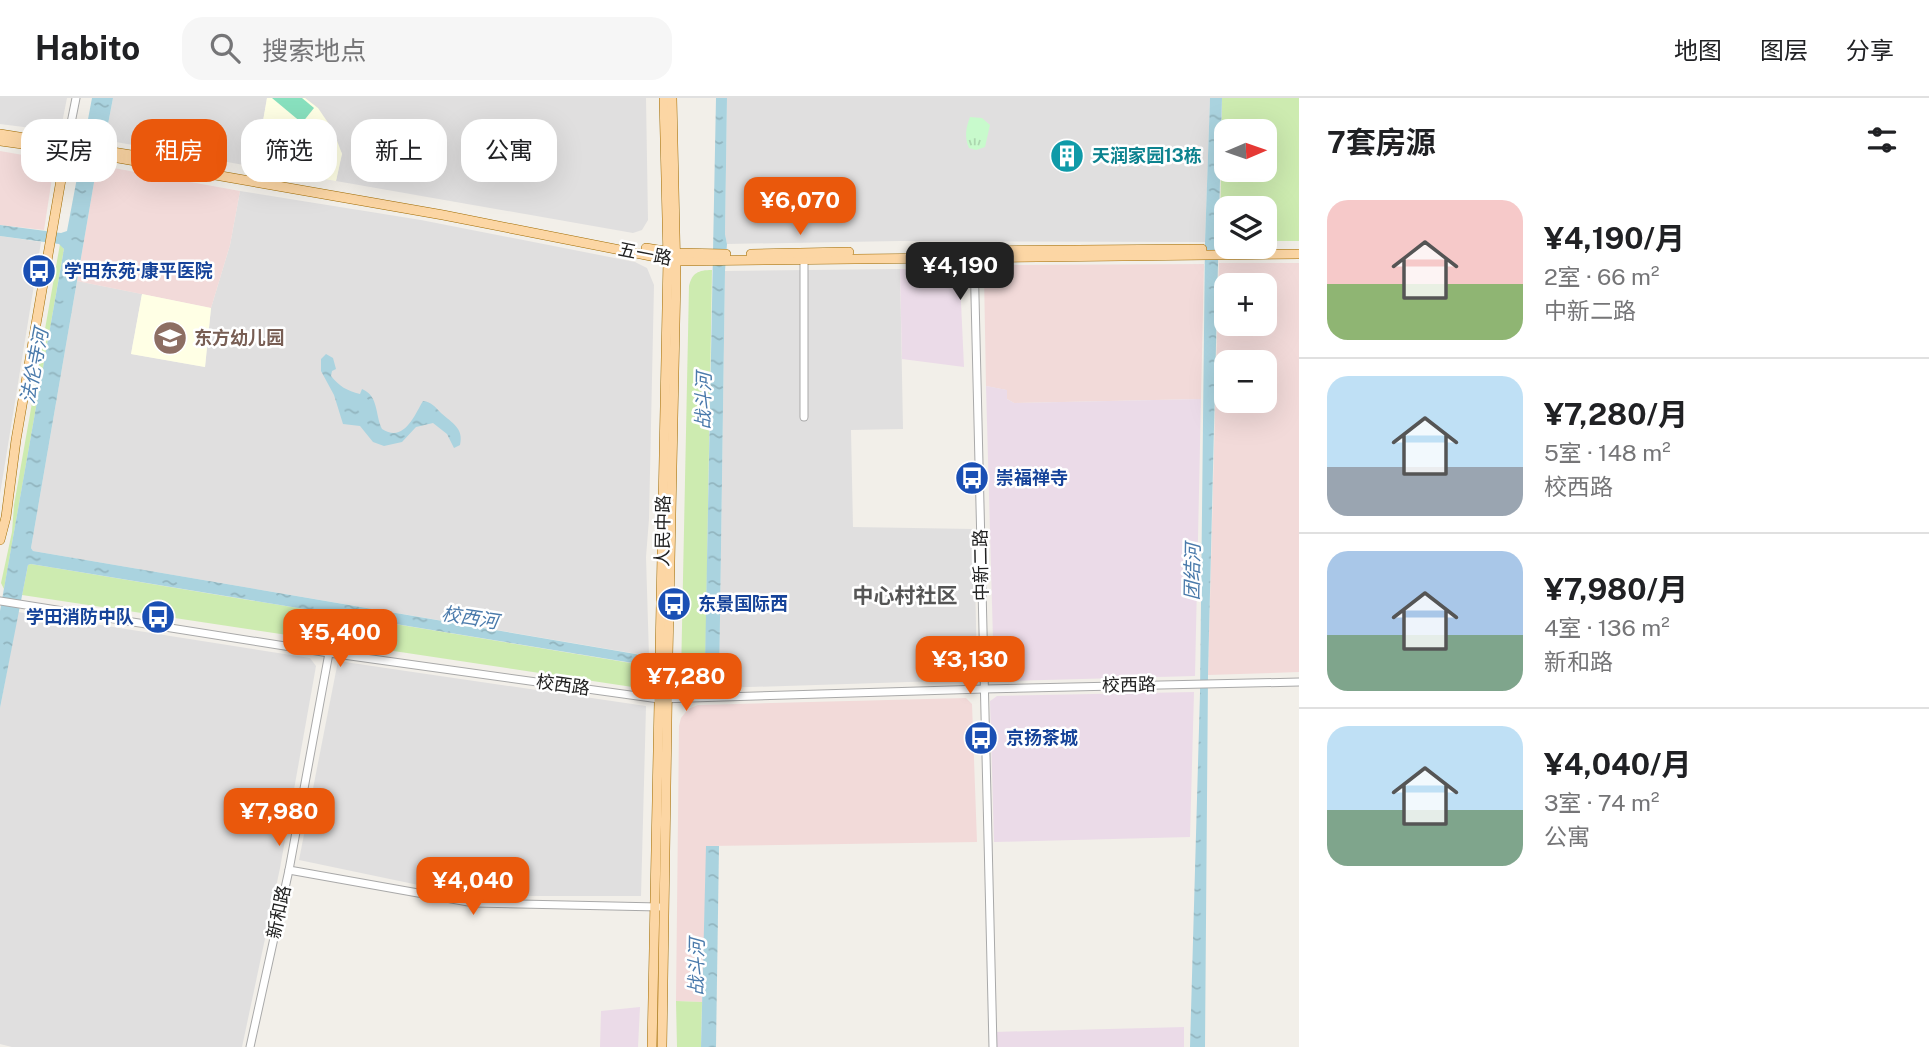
<!DOCTYPE html>
<html lang="zh">
<head>
<meta charset="utf-8">
<style>
	body { margin:0; font-family:"Public Sans","Noto Sans SC",sans-serif; background:#f6f6f6; color:#202124; height:100vh; display:flex; flex-direction:column; font-size:26px; white-space:nowrap }
	* { box-sizing:border-box; margin:0 }
	p { font-size:23px; color:#757577 }
	.icon { flex:none; width:38px; height:38px; fill:none; stroke:currentColor; stroke-width:2; stroke-linecap:round; stroke-linejoin:round }
	.map { position:relative; flex:1; overflow:hidden }
	.sheet { display:flex; flex-direction:column; background:#fff; width:630px }
	.sheet>* { flex:none }
	.top-card { position:absolute; left:21px; top:21px; width:665px; height:63px; display:flex; gap:14px }
	.needle { width:46px; rotate:88deg }
	.tools { position:absolute; left:1214px; top:21px; display:grid; gap:14px }
	.tools a { display:grid; place-items:center; width:63px; height:63px; border-radius:14px; background:#fff; box-shadow:0 7px 28px #0002; font-size:35px }
	.price { position:absolute; translate:-50% -60px; padding:0 16px; border-radius:14px; background:#ea580c; color:#fff; font-size:23px; line-height:46px; filter:drop-shadow(0 2px 4px #0008) }
	.price::after { content:''; position:absolute; left:50%; top:42px; width:21px; height:16px; margin-left:-10px; background:inherit; clip-path:polygon(0 0,100% 0,50% 100%) }
	.price.selected { background:#222; color:#fff }
	ul { padding:0; list-style:none }
	li { display:flex; align-items:center; gap:21px; height:175px; padding:0 28px }
	li+li { border-top:2px solid #e0e0e0 }
	li span { display:grid; place-items:center; flex:none; width:196px; height:140px; border-radius:21px; color:#555 }
	li>.icon { margin-inline-start:auto }
	span .icon { width:84px; height:84px; fill:#fffc; stroke-width:1 }
	li b { font-size:30px }
	h2 { display:flex; justify-content:space-between; align-items:center; height:84px; padding:0 28px; font-size:30px }
	.chip { padding:0 24px; border-radius:21px; background:#fff; box-shadow:0 7px 28px #0002; font-size:24px; line-height:63px }
	.chip.selected { background:#ea580c; color:#fff }
	header { display:flex; align-items:center; gap:42px; box-sizing:border-box; height:98px; padding:0 35px; background:#fff; border-bottom:2px solid #e0e0e0 }
	header strong { font-size:33px }
	nav { display:flex; gap:38px; margin-inline-start:auto; font-size:24px }
	.search { width:490px; height:63px; background:#f6f6f6; display:flex; align-items:center; gap:18px; box-sizing:border-box; padding:0 24px; border-radius:21px; color:#757577; font-size:26px }
	main { display:flex; flex:1; min-height:0 }
	.map>svg:first-child { display:block }
</style>
</head>
<body>
<header>
<strong>Habito</strong>
<div class="search"><svg class="icon" aria-label="search" viewBox="0 0 24 24"><circle cx="10" cy="10" r="6"/><path d="M15 15l6 6"/></svg>搜索地点</div>
<nav><a>地图</a><a>图层</a><a>分享</a></nav>
</header>
<main>
<div class="map">
<svg width="1299" height="949" viewBox="0 0 1299 949">
	<defs>
		<pattern id="park-tufts" width="24" height="20" patternUnits="userSpaceOnUse" patternTransform="scale(1.75)"><rect width="24" height="20" fill="#c8facc"/><path d="M3 7l-1-3M5 7V3M7 7l1-3M15 17l-1-3M17 17v-4M19 17l1-3" fill="none" stroke="#acd6af"/></pattern>
		<pattern id="water-ripples" width="26" height="14" patternUnits="userSpaceOnUse" patternTransform="scale(1.75)"><rect width="26" height="14" fill="#aad3df"/><path d="M2 4q2-2 4 0t4 0M15 11q2-2 4 0t4 0" fill="none" stroke="#92b5bf"/></pattern>
	</defs>
	<rect width="100%" height="100%" fill="#f2efe9"/>
	<g fill="#e0dfdf">
		<polygon points="0,0 67,0 62,25 47,32 0,26"/>
		<polygon points="113,0 267,0 255,69 105,42"/>
		<polygon points="305,0 646,0 648,122 642,132 633,135 336,83 342,55"/>
		<polygon points="727,0 1210,0 1205,144 899,143 727,146 725,136"/>
		<polygon points="240,93 421,122 635,164 647,170 654,187 649,421 646,459 649,558 33,453 31,450 77,183 142,196 131,256 205,269 211,210 230,147"/>
		<polygon points="0,138 41,144 0,396"/>
		<polygon points="900,171 903,331 851,332 853,429 974,431 977,574 971,582 719,590 725,173"/>
		<polygon points="18,514 310,560 316,568 280,770 242,949 12,949 0,946 0,610"/>
		<polygon points="338,563 646,608 641,798 471,798 299,762"/>
	</g>
	<g fill="#f2dad9" fill-rule="evenodd">
		<polygon points="0,53 52,62 54,67 44,132 0,127"/>
		<polygon points="97,67 240,93 230,147 211,210 77,183"/>
		<path d="M1219,165H1299V574L1208,577ZM1265,187V226H1227V187ZM1265,264V303H1227V264Z"/>
		<polygon points="1204,166 1201,301 1014,305 1007,301 1006,292 986,288 984,177 992,167"/>
		<polygon points="966,600 972,606 977,744 707,748 702,904 676,903 679,628 681,620 688,611 698,607"/>
	</g>
	<g fill="#ebdbe8">
		<polygon points="900,171 946,171 954,173 960,183 964,269 902,261"/>
		<polygon points="986,288 1007,292 1007,301 1014,305 1201,301 1195,578 1002,583 994,579"/>
		<polygon points="1194,594 1190,739 994,744 990,603 993,601 997,598"/>
		<polygon points="640,909 638,949 600,949 601,913"/>
		<polygon points="1184,929 1184,949 994,949 994,934"/>
	</g>
	<g fill="#ffffe5">
		<polygon points="267,0 305,0 318,10 333,32 342,56 336,83 255,69"/>
		<polygon points="142,196 211,210 205,269 131,256"/>
	</g>
	<g fill="#cdebb0" fill-rule="evenodd">
		<path d="M1222,0H1299V143H1265V110H1227V143H1220ZM1227,33H1265V72H1227Z"/>
		<polygon points="60,146 64,151 4,491 1,485 12,434 14,407"/>
		<path d="M712,172L705,590L694,591L685,588L681,578L689,188C692,175 698,172 712,172Z"/>
		<path d="M31,466L649,568C649,577 651,588 639,590L22,497L28,467Z"/>
		<polygon points="676,903 702,904 701,949 677,949"/>
	</g>
	<path fill="url(#park-tufts)" d="M970,19L982,20L990,27L985,49L976,52L969,50C964,38 966,30 970,19Z"/>
	<polygon fill="#88e0be" points="272,0 302,0 314,10 302,25"/>
	<g fill="url(#water-ripples)">
		<polygon points="92,0 113,0 105,42 97,67 31,450 33,453 700,567 705,565 716,0 727,0 725,136 727,146 725,173 719,590 705,590 705,581 700,576 31,466 28,467 0,610 0,513 64,151 59,146 0,138 0,127 61,135 67,133"/>
		<polygon points="1210,0 1222,0 1208,577 1205,949 1190,949 1200,595 1205,144"/>
		<path d="M326,256L333,260L336,271L332,273L331,278C339,288 347,293 360,296L362,291C379,298 375,317 382,331C404,345 414,318 423,303C432,304 435,309 441,315C452,325 464,330 460,347L454,350L447,336L433,325L416,329L402,344L384,348L373,344L360,328L343,326L334,297L321,273V261Z"/>
		<polygon points="706,748 719,748 716,949 701,949"/>
	</g>
	<g fill="none" stroke-linecap="round" stroke-linejoin="round">
		<g stroke="#a9a9a9" stroke-width="9">
			<g id="minor">
				<polyline points="67,45 76,0"/>
				<polyline points="974,157 993,949"/>
				<polyline points="804,158 804,319"/>
				<polyline points="0,503 329,555 659,601 984,591 1299,584"/>
				<polyline points="289,772 474,805 659,809"/>
				<polyline points="250,949 289,772 329,555"/>
			</g>
		</g>
		<g stroke="#a06b00" stroke-width="10">
			<g id="major">
				<polyline points="0,36 175,64"/>
				<polyline points="0,43 101,57 443,117 676,163 1299,156"/>
				<polyline points="646,150 676,155 726,156"/>
				<polyline points="961,153 1202,151"/>
				<polyline points="751,156 849,154"/>
				<polyline points="0,442 6,419 16,342 67,47"/>
				<polyline points="652,949 668,161 664,0"/>
				<polyline points="662,949 668,558 676,179 672,0"/>
			</g>
		</g>
		<use href="#minor" stroke="#fff" stroke-width="7"/>
		<use href="#major" stroke="#fcd6a4" stroke-width="9"/>
	</g>
	<defs>
		<g id="building-disc" transform="scale(1.75)"><circle r="9.5" fill="#0f9aa8" stroke="#fff"/><path d="M-4-6H4V6H1V3H-1V6H-4ZM-2.5-4.3h1.7v1.8h-1.7ZM.8-4.3h1.7v1.8H.8ZM-2.5-1h1.7V.8h-1.7ZM.8-1h1.7V.8H.8Z" fill="#fff"/></g>
		<g id="bus-disc" transform="scale(1.75)"><circle r="9.5" fill="#1a4fb4" stroke="#fff"/><path d="M-5-6H5V4H4V6H2V4H-2V6H-4V4H-5ZM-3.5-4V0h7V-4ZM-3.5 1.2v1.5H-2V1.2ZM2 1.2v1.5H3.5V1.2Z" fill="#fff"/></g>
		<g id="school-disc" transform="scale(1.75)"><circle r="9.5" fill="#8d6e63" stroke="#fff"/><path d="M0-5L7-2L0 1L-7-2ZM-4 1L0 2.5L4 1V4Q0 6-4 4Z" fill="#fff"/></g>
	</defs>
	<g fill-rule="evenodd">
		<use href="#building-disc" x="1067" y="58"/>
		<use href="#bus-disc" x="39" y="173"/>
		<use href="#school-disc" x="170" y="240"/>
		<use href="#bus-disc" x="972" y="380"/>
		<use href="#bus-disc" x="674" y="506"/>
		<use href="#bus-disc" x="158" y="519"/>
		<use href="#bus-disc" x="981" y="640"/>
	</g>
	<g text-anchor="middle" stroke-width="5" stroke-linejoin="round" paint-order="stroke">
		<g font-size="18" font-weight="bold" fill="#0d838f" stroke="#fff" text-anchor="start">
			<text x="1092" y="64">天润家园13栋</text>
		</g>
		<g font-size="18" fill="#222" stroke="#fff">
			<text transform="translate(645 156) rotate(11)" y="6">五一路</text>
			<text transform="translate(663 433) rotate(-89)" y="6">人民中路</text>
			<text transform="translate(981 467) rotate(-91)" y="6">中新二路</text>
			<text transform="translate(563 587) rotate(8)" y="6">校西路</text>
			<text transform="translate(1129 587) rotate(-1)" y="6">校西路</text>
			<text transform="translate(279 814) rotate(-78)" y="6">新和路</text>
		</g>
		<g font-size="18" font-weight="bold" fill="#164399" stroke="#fff" text-anchor="start">
			<text x="64" y="179">学田东苑·康平医院</text>
			<text x="996" y="386">崇福禅寺</text>
			<text x="698" y="512">东景国际西</text>
			<text x="134" y="525" text-anchor="end">学田消防中队</text>
			<text x="1006" y="646">京扬茶城</text>
		</g>
		<g font-size="18" font-weight="bold" fill="#785e54" stroke="#fff" text-anchor="start">
			<text x="194" y="246">东方幼儿园</text>
		</g>
		<g font-size="19" font-style="italic" fill="#4a7aab" stroke="#fff">
			<text transform="translate(34 268) rotate(-79)" y="7">法伦寺河</text>
			<text transform="translate(703 303) rotate(-89)" y="7">战斗河</text>
			<text transform="translate(1192 474) rotate(-89)" y="7">团结河</text>
			<text transform="translate(470 519) rotate(9)" y="7">校西河</text>
			<text transform="translate(696 869) rotate(-89)" y="7">战斗河</text>
		</g>
		<g font-size="21" font-weight="bold" fill="#555" stroke="#fff">
			<text x="905" y="505">中心村社区</text>
		</g>
	</g>
</svg>
<div class="tools">
<a><svg class="needle" viewBox="-14 -14 28 28"><path d="M0-13l5 13h-10z" fill="#e53935"/><path d="M0 13l5-13h-10z" fill="#757577"/></svg></a>
<a><svg class="icon" aria-label="layers" viewBox="0 0 24 24"><path d="M12 4l9 5-9 5-9-5zM3 14l9 5 9-5"/></svg></a>
<a>+</a>
<a>−</a>
</div>
<b class="price" style="left:800px;top:139px">¥6,070</b>
<b class="price selected" style="left:960px;top:204px">¥4,190</b>
<b class="price" style="left:340px;top:571px">¥5,400</b>
<b class="price" style="left:970px;top:598px">¥3,130</b>
<b class="price" style="left:686px;top:615px">¥7,280</b>
<b class="price" style="left:279px;top:750px">¥7,980</b>
<b class="price" style="left:473px;top:819px">¥4,040</b>
<div class="top-card">
<a class="chip">买房</a>
<a class="chip selected">租房</a>
<a class="chip">筛选</a>
<a class="chip">新上</a>
<a class="chip">公寓</a>
</div>
</div>
<section class="sheet">
<h2>7套房源<svg class="icon" aria-label="filters" viewBox="0 0 24 24"><path d="M4 7h16M4 17h16"/><circle cx="9" cy="7" r="2"/><circle cx="15" cy="17" r="2"/></svg></h2>
<ul>
<li><span style="background:linear-gradient(#f6c9c9 60%,#8fb573 0)"><svg class="icon" aria-label="home" viewBox="0 0 24 24"><path d="M3 11l9-7 9 7M6 9v11h12V9"/></svg></span><div><b>¥4,190/月</b><p>2室 · 66 m²</p><p>中新二路</p></div></li>
<li><span style="background:linear-gradient(#bfe0f5 65%,#9aa5b1 0)"><svg class="icon" aria-label="home" viewBox="0 0 24 24"><path d="M3 11l9-7 9 7M6 9v11h12V9"/></svg></span><div><b>¥7,280/月</b><p>5室 · 148 m²</p><p>校西路</p></div></li>
<li><span style="background:linear-gradient(#a9c7e8 60%,#7fa58c 0)"><svg class="icon" aria-label="home" viewBox="0 0 24 24"><path d="M3 11l9-7 9 7M6 9v11h12V9"/></svg></span><div><b>¥7,980/月</b><p>4室 · 136 m²</p><p>新和路</p></div></li>
<li><span style="background:linear-gradient(#bfe0f5 60%,#7fa58c 0)"><svg class="icon" aria-label="home" viewBox="0 0 24 24"><path d="M3 11l9-7 9 7M6 9v11h12V9"/></svg></span><div><b>¥4,040/月</b><p>3室 · 74 m²</p><p>公寓</p></div></li>
</ul>
</section>
</main>
</body>
</html>
